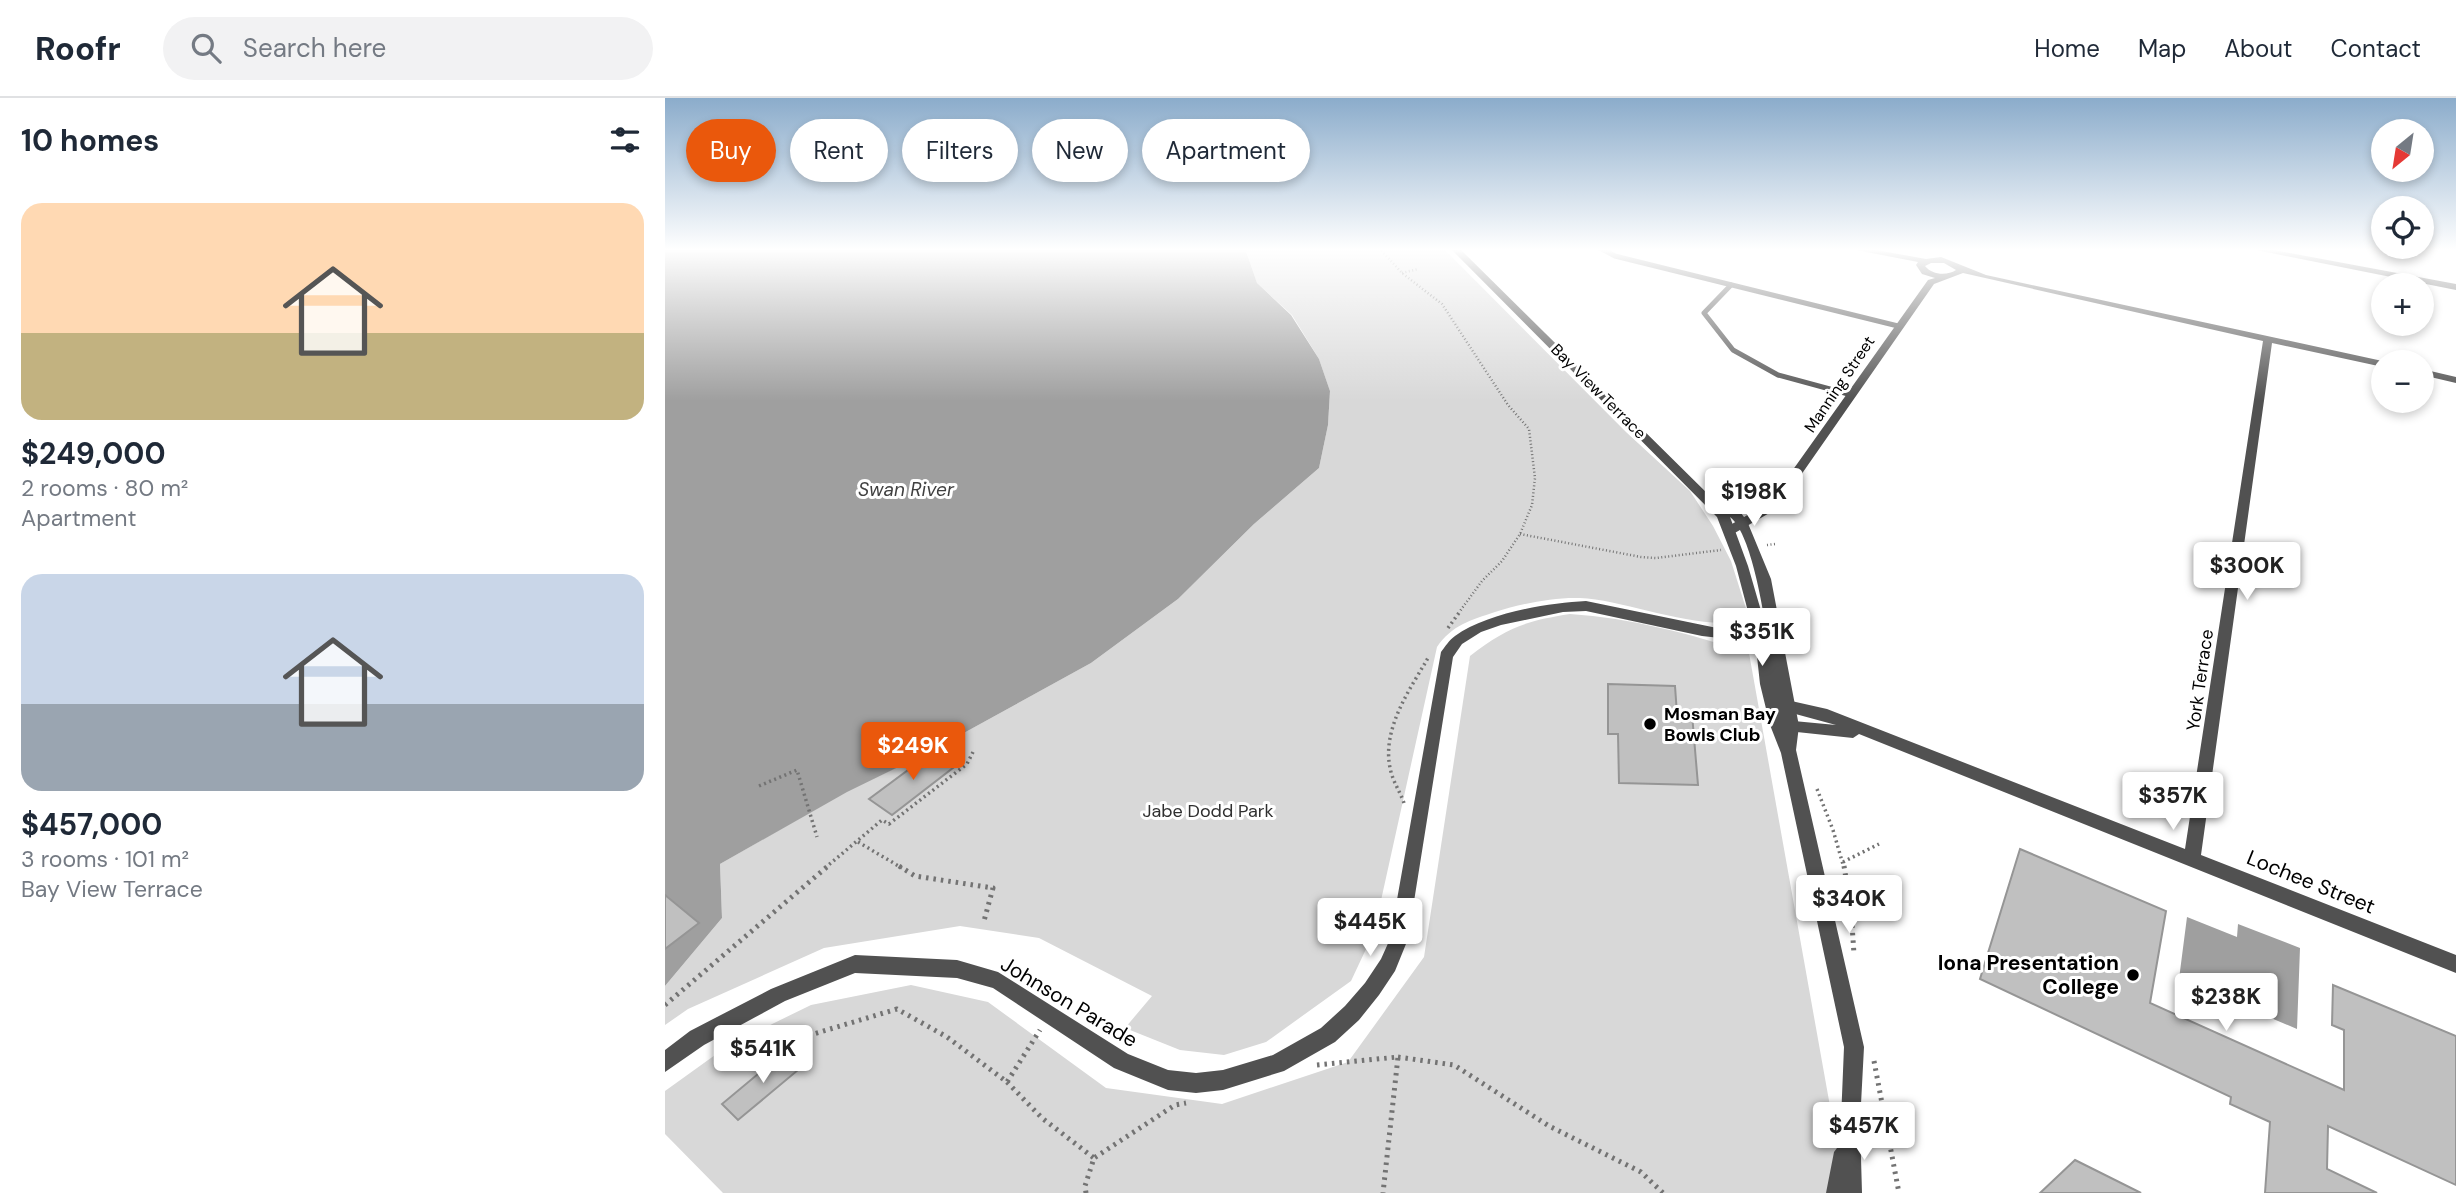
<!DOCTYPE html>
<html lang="en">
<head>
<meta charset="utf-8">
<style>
	body { margin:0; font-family:"DM Sans",sans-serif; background:#f2f2f3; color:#1f2937; height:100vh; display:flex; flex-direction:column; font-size:26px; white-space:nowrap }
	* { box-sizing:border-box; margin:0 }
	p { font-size:23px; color:#747a83 }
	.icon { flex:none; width:38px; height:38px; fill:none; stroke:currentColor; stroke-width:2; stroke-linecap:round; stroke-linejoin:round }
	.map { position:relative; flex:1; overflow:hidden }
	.details { display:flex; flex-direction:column; background:#fff; width:665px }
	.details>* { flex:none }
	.guide { position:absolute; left:21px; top:21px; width:665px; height:63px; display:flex; gap:14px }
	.needle { width:46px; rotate:210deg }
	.buttons { position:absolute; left:1706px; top:21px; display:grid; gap:14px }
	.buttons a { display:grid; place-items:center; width:63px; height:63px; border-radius:50%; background:#fff; box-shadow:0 4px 10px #0003; font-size:35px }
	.price { position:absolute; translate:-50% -60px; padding:0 16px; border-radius:7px; background:#fff; color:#222; font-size:23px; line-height:46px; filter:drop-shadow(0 2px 4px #0008) }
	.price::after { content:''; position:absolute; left:50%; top:42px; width:21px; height:16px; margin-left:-10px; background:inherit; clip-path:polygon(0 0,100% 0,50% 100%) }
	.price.current { background:#ea580c; color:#fff }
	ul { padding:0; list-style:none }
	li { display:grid; align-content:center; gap:14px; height:371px; padding:0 21px }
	li span { display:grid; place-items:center; height:217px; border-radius:21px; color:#555 }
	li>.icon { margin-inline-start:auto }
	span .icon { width:126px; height:126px; fill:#fffc; stroke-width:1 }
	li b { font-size:30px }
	h2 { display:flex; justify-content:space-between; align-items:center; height:84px; padding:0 21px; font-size:30px }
	.chip { padding:0 24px; border-radius:32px; background:#fff; box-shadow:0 4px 10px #0003; font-size:24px; line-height:63px }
	.chip.current { background:#ea580c; color:#fff }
	header { display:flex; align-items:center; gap:42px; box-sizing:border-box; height:98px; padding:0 35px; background:#fff; border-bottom:2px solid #e0e1e3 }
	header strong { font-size:33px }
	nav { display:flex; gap:38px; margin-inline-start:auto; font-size:24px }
	.search { width:490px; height:63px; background:#f2f2f3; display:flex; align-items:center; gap:18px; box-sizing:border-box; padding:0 24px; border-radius:38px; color:#747a83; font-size:26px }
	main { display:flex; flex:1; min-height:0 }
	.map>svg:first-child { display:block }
</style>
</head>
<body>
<header>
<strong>Roofr</strong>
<div class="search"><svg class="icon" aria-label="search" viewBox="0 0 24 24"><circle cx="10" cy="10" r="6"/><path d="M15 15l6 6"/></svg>Search here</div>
<nav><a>Home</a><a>Map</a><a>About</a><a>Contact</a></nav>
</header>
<main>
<section class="details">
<h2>10 homes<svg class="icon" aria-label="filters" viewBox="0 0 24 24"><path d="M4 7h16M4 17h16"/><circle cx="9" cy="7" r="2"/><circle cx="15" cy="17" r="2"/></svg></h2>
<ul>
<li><span style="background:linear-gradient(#ffd9b3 60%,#c2b280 0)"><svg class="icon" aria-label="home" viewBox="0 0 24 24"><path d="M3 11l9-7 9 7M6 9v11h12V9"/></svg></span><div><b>$249,000</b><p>2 rooms · 80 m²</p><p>Apartment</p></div></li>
<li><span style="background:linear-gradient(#c9d6e8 60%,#9aa5b1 0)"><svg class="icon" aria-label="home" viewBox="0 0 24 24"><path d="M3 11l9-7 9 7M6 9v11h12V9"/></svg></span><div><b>$457,000</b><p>3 rooms · 101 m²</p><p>Bay View Terrace</p></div></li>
</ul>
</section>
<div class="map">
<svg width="1791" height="1095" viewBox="0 0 1791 1095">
	<rect width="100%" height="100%" fill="#fff"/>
	<g fill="#d8d8d8">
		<path d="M580,150H778L961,334L1025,393L1048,428L1066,463L1084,520C1042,537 963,502 915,500C888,499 856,506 830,514C806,522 787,527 772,549L709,834L686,883L601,944L559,957L515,952L460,930L487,898L374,840L295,828L159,850L23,911L0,927V888L57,820L55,766L182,693L266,653L426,565L513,501L589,426L654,370L663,327L665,293L654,261L627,217L592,185Z"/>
		<path d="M905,516C966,520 1026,536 1084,555L1173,1053L1165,1095H58L0,1036V993L64,947L146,907L246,887L323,904L441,990L557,1006L683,964L759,859L805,558C841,530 860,523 905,516Z"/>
	</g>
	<g fill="#9f9f9f">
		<polygon points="0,150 580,150 592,185 626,217 654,261 665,293 663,327 654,370 589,426 513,501 426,565 266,653 182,694 55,766 57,820 0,888"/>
		<polygon points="1522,819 1572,839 1573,826 1635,850 1632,931 1514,881"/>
	</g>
	<g fill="#c0c0c0" stroke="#959595" stroke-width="2">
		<polygon points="943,586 1010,588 1012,616 1027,616 1033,687 954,685 953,636 943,636"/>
		<polygon points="270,652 293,666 227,717 204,701"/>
		<polygon points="1355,751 1501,813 1485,905 1679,992 1679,932 1667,927 1668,887 1791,938 1791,1087 1663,1028 1662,1071 1712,1095 1600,1095 1605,1024 1565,1006 1566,999 1315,881"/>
		<polygon points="0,797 34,825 0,851"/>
		<polygon points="123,951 139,967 73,1022 57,1006"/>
		<polygon points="1410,1062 1476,1095 1375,1095"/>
	</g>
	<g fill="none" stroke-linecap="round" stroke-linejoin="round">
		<g stroke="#737373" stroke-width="2.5" stroke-dasharray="1 2.5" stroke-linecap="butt">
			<polyline points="714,150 737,175 777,206 843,307 864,331 870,380 867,407 855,436 837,463 817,483 795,513"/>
			<polyline points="737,175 753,171"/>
			<polyline points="855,436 976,459 991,460 1056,452"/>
			<polyline points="1102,447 1111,446"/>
		</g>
		<g stroke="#737373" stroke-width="3.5" stroke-dasharray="2 3.5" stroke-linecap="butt">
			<polyline points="783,530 796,512"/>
			<polyline points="94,688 132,672 152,739"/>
			<polyline points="1152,691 1168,732 1179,770"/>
			<path d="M739,705C735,694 729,685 726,674C715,633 744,593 763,560"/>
			<polyline points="193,744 237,770"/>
			<polyline points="1178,764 1214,746"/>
			<polyline points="160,770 217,722 224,726 302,666 308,654"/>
		</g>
		<g stroke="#737373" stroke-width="5" stroke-dasharray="2.5 5" stroke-linecap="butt">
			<polyline points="234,768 250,778 328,790 319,823"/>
			<polyline points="1179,768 1186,812 1189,856"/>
			<polyline points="0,907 163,768"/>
			<polyline points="56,950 117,936 135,940 232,911 282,939 342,984 375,932"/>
			<polyline points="733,959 789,967 884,1028 976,1074 998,1095"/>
			<polyline points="1209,963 1234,1095"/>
			<polyline points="652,967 733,959 718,1095"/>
			<polyline points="342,984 377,1020 429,1060"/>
			<polyline points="421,1095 420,1088 429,1060 510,1007 521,1005"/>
		</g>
		<g stroke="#515151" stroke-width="5">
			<polyline points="935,150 950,158 1233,228"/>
			<polyline points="1066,187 1039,215 1068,252 1113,277 1187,297"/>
		</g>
		<g fill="#515151" fill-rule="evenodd">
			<path d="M1181,150H1200L1261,161L1276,159L1321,177L1722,264H1718V269L1607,245L1536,757L1791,857V875L1194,636L1188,640L1113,632L1110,628L1113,624L1118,622L1171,627L1108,610L1106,606L1108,602L1113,600L1162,611L1520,751L1598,243L1298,175L1269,186L1113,410L1068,436H1060L1058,433L1060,430L1105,404L1263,182L1270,180L1257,176L1251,167L1253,164ZM1266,165H1279L1291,172C1282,178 1267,177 1260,168Z"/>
			<polygon points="1581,150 1598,150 1791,186 1791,192"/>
			<polygon points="1757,271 1791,279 1791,285 1757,277"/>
			<path d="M921,503L1052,530C1060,522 1104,519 1112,526L1110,529L1080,533L1108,536L1115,541L1108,546L1037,538L921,513L898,514L836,527L816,534L797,546L788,559L743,841L730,873L714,897L694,922L670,944L619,973L558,992L531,995L503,992L449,970L328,890L292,880L190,875L120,903L39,947L0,974V952L25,933L106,891L190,857L292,862L333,874L463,956L503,972L531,975L558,972L608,957L656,930L680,908L700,885L716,861L725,841L776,554C780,549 784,542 790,538C822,515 882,505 921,503Z"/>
		</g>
		<path fill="#515151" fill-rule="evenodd" d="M785,150H794L1051,404L1076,415L1082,423L1106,481L1134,628L1131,652L1199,949L1195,1025L1197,1095H1161L1169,1054L1175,1046L1179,949L1116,655L1105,627L1095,586L1090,540L1071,468L1052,419ZM1065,419C1085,434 1097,505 1101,530L1083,468Z"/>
	</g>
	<linearGradient id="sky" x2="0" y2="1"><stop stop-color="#8baccb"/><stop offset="0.5" stop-color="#fff"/><stop offset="1" stop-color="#fff" stop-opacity="0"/></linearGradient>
	<rect width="1791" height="303" fill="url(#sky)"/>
	<g fill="#000" stroke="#fff" stroke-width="2.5">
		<circle cx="985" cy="626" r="7"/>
		<circle cx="1468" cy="877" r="7"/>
	</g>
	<g text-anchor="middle" stroke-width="6" stroke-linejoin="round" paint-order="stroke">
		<g font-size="16" fill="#000" stroke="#fff">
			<text transform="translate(1174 286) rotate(-56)" y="6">Manning Street</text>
			<text transform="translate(934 293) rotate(45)" y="6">Bay View Terrace</text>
		</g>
		<g font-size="18" fill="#000" stroke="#fff">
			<text transform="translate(1535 582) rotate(-82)" y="6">York Terrace</text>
		</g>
		<g font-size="18" font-weight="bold" fill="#000" stroke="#fff" text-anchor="start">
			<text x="999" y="622">Mosman Bay<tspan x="999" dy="21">Bowls Club</tspan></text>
		</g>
		<g font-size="18" fill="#2f2f2f" stroke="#fff">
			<text x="543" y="719">Jabe Dodd Park</text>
		</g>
		<g font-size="19" font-style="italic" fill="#404040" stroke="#fff">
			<text x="241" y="398">Swan River</text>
		</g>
		<g font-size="21" fill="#000" stroke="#fff">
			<text transform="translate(1646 784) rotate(22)" y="7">Lochee Street</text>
			<text transform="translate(404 904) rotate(31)" y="7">Johnson Parade</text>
		</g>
		<g font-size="21" font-weight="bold" fill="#000" stroke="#fff" text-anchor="end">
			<text x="1454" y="872">Iona Presentation<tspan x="1454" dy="24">College</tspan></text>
		</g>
	</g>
</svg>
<div class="buttons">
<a><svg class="needle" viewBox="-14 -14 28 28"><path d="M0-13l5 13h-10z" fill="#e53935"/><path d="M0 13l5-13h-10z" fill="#747a83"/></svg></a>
<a><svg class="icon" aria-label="locate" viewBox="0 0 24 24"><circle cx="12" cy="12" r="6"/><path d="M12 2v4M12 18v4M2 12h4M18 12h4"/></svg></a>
<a>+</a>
<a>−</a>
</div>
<b class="price" style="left:1089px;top:430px">$198K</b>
<b class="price" style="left:1582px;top:504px">$300K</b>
<b class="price" style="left:1097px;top:570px">$351K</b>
<b class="price current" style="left:248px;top:684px">$249K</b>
<b class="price" style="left:1508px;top:734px">$357K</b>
<b class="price" style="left:1184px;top:837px">$340K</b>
<b class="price" style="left:705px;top:860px">$445K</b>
<b class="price" style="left:1561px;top:935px">$238K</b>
<b class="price" style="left:98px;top:987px">$541K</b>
<b class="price" style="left:1199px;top:1064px">$457K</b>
<div class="guide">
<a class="chip current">Buy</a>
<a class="chip">Rent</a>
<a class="chip">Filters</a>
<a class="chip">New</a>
<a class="chip">Apartment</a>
</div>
</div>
</main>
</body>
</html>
